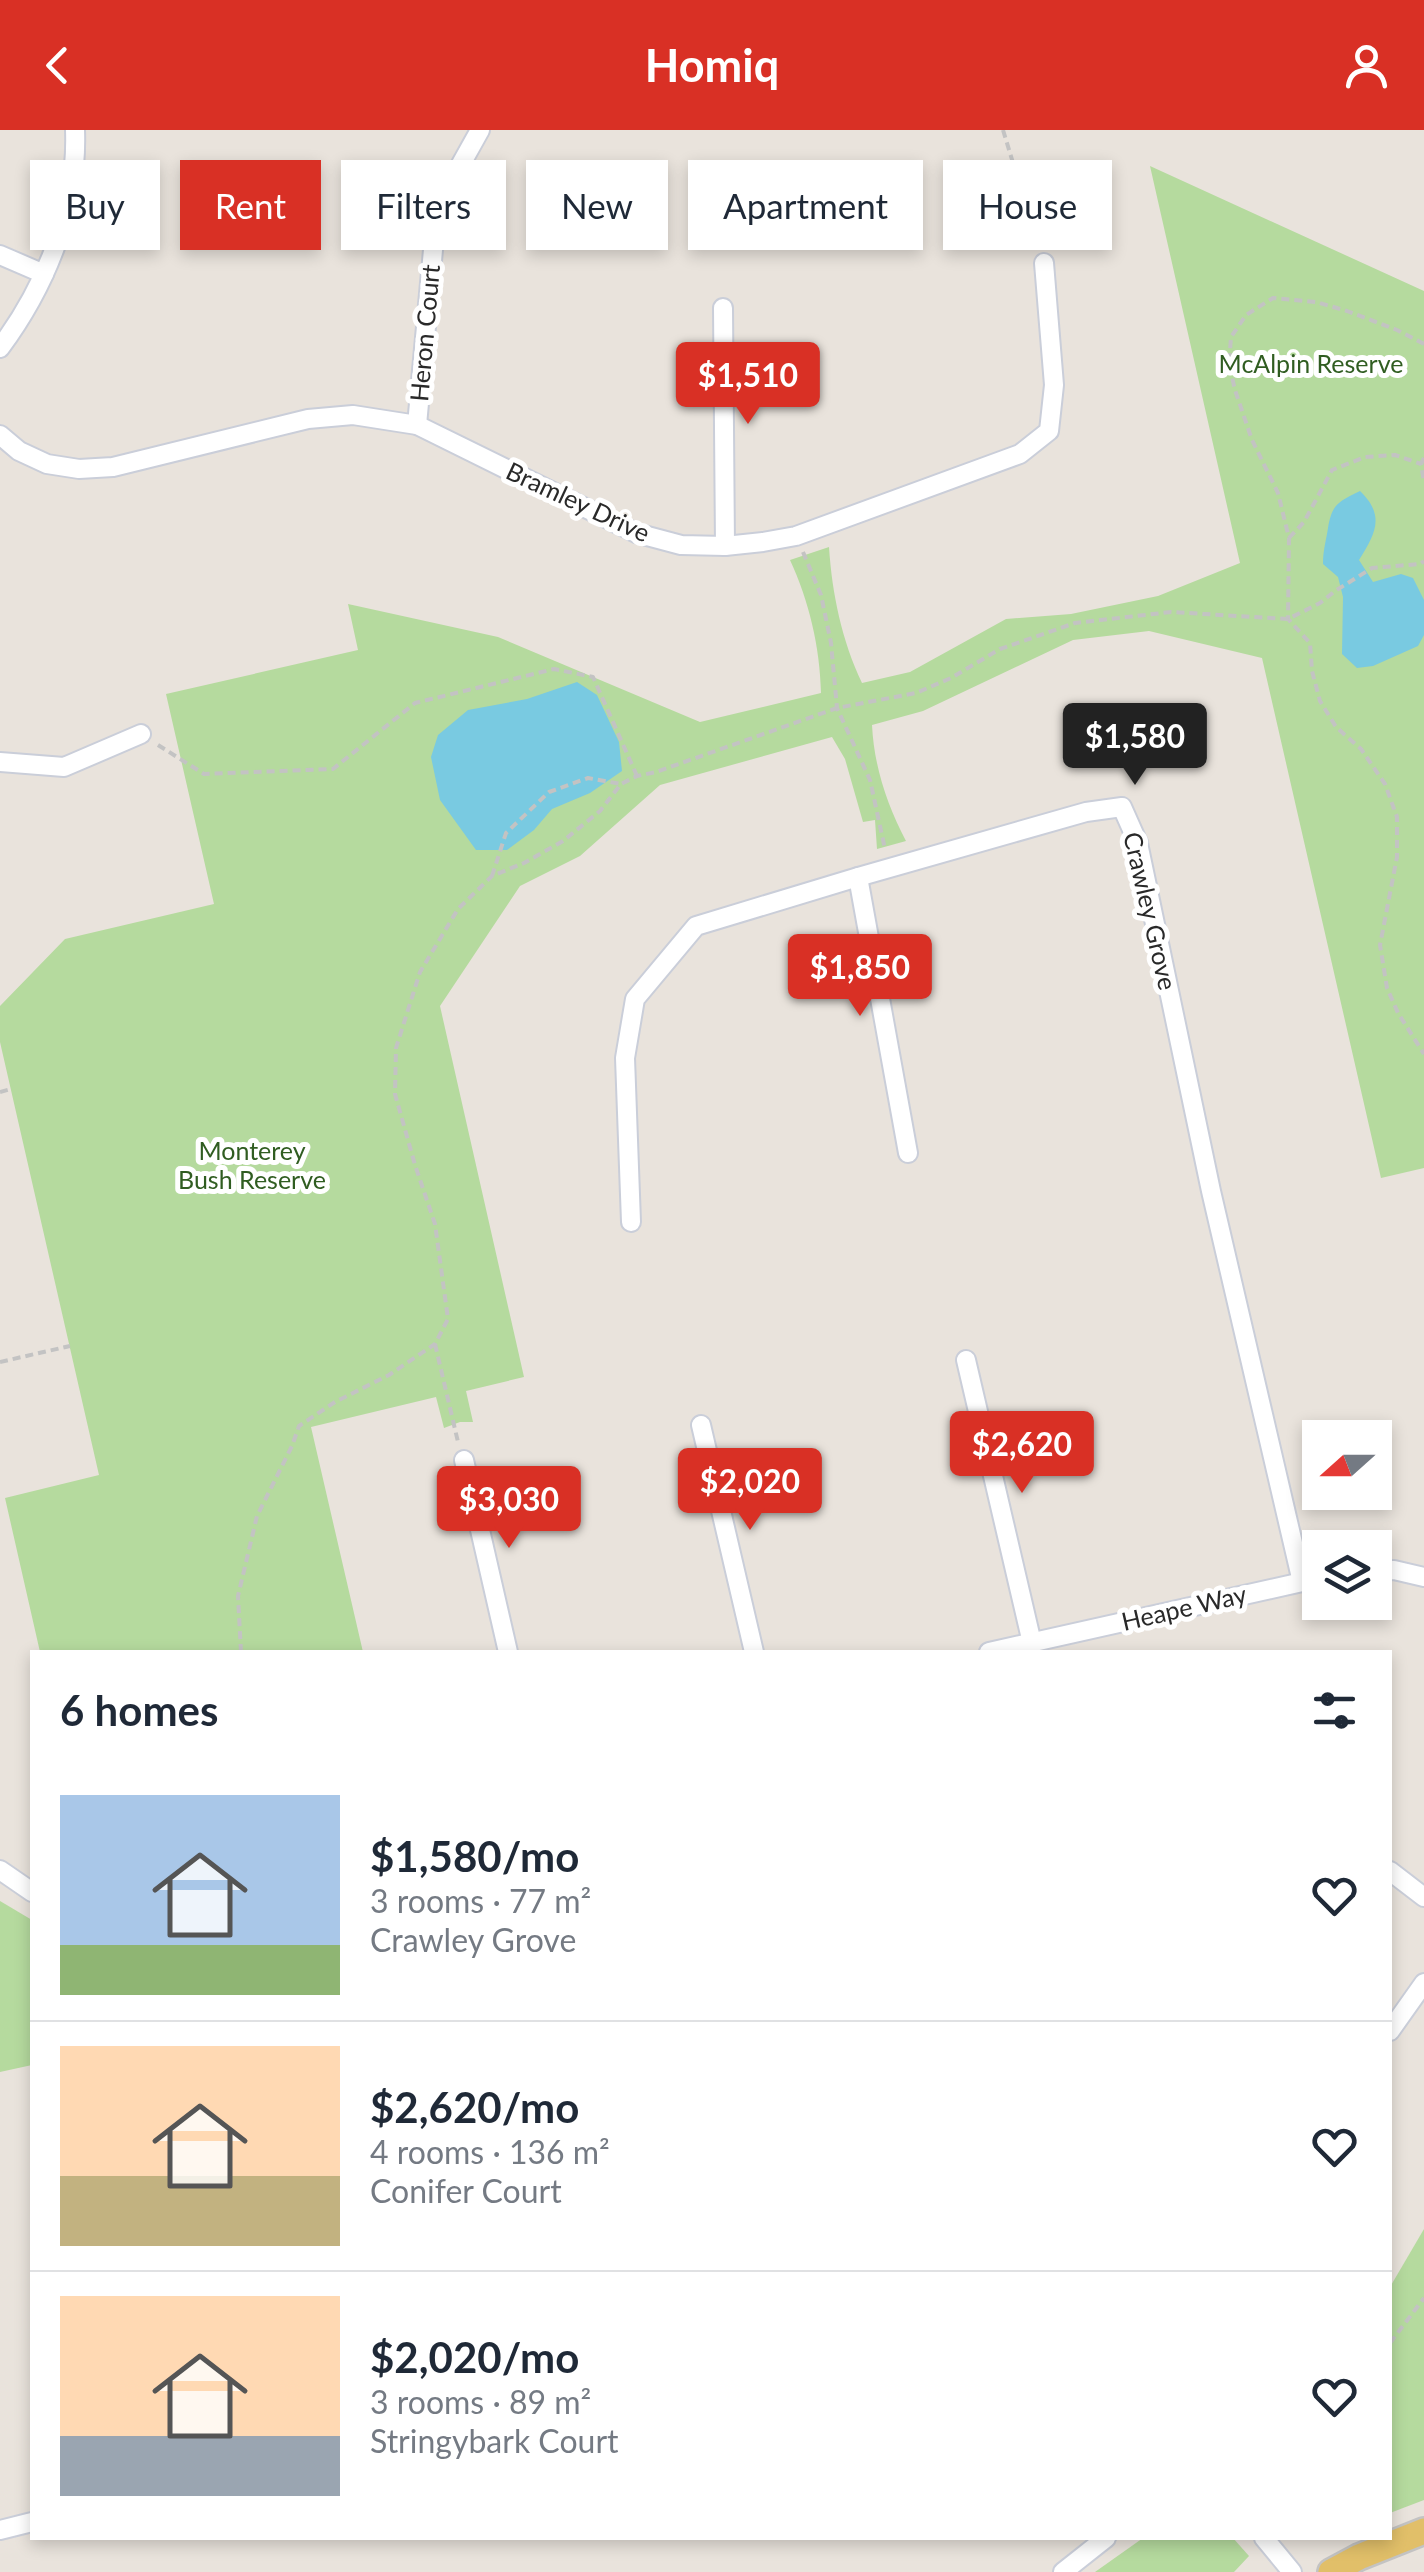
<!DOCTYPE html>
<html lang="en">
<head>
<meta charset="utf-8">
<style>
	body { margin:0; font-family:Lato,sans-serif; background:#f6f6f7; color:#1f2937; height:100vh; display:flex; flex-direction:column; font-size:38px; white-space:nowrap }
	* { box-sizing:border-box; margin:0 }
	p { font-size:32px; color:#747a83 }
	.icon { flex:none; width:55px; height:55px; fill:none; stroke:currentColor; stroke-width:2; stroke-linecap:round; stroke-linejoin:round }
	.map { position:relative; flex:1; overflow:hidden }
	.side { position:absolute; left:30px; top:1520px; width:1362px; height:890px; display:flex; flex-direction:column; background:#fff; border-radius:0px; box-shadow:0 5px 15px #0003 }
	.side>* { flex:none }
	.banner { position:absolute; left:30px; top:30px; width:1365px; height:90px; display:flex; gap:20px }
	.needle { width:65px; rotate:249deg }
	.fabs { position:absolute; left:1302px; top:1290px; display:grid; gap:20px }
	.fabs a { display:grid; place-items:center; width:90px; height:90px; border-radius:0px; background:#fff; box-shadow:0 5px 15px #0003; font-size:50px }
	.price { position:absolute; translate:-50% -85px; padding:0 22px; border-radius:10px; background:#d93025; color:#fff; font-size:32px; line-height:65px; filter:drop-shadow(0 2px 5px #0008) }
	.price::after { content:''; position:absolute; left:50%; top:60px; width:30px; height:22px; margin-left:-15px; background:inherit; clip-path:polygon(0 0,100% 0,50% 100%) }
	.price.active { background:#222; color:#fff }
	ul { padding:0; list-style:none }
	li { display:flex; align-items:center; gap:30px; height:250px; padding:0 30px }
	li+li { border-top:2px solid #e0e1e3 }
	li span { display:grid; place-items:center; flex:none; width:280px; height:200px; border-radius:0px; color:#555 }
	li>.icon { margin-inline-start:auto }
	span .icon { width:120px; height:120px; fill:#fffc; stroke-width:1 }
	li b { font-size:42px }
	h2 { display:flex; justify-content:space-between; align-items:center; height:120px; padding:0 30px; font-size:42px }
	.chip { padding:0 35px; border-radius:0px; background:#fff; box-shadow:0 5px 15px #0003; font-size:35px; line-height:90px }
	.chip.active { background:#d93025; color:#fff }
	header { display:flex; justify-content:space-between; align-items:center; height:130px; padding:0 30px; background:#d93025; color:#fff; font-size:45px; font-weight:700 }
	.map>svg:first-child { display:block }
</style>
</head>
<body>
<header><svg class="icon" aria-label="back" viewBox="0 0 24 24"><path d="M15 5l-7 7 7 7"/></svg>Homiq<svg class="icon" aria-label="person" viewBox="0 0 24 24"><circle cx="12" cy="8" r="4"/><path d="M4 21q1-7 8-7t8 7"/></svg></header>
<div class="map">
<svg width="1424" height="2442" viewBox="0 0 1424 2442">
	<rect width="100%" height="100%" fill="#e9e3dc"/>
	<g fill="#b5da9e">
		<path d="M1150,36L1424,161V1038L1381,1048L1262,528L1149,501L1073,510L923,581L872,595C874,636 887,675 906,711L877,719L875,690L863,692L845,629L832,607L660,655L580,726L520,756L440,876L524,1247L466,1261L473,1292H460L444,1298L436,1267L311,1297L363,1522H40L5,1368L99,1345L0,912V876L65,809L214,774L166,564L358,520L348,474L498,507L700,592L821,563C820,517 809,471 790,430L829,417C832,464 842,511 862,553L910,542L1006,489L1071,484L1158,466L1240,433Z"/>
		<polygon points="0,1771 32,1790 32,1935 0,1942"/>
		<polygon points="1424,2099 1424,2370 1390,2383 1390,2157"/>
		<polygon points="1143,2408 1233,2408 1249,2426 1234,2442 1095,2442"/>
	</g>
	<g fill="#79cae1">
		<path d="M1360,361C1386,386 1375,404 1359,430L1373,452L1401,444L1413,448L1424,470V505L1418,516L1373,536L1357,538L1342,524L1343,467L1338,447L1323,434C1323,420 1326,411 1328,398C1332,374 1338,372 1360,361Z"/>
		<polygon points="577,552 597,565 619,612 622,641 590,663 552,679 534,700 507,720 476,720 440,670 431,627 438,605 468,580 527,569"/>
	</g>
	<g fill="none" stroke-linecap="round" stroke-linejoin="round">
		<g stroke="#caced9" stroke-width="22">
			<g id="minor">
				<polyline points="0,125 44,144"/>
				<polyline points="723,178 725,416"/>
				<path d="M0,218C46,156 78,78 75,0"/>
				<polyline points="417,295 434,109 451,52 480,0"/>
				<polyline points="0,305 19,321 47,334 79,339 113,337 308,289 353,285 417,295 636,403 681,415 725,416 763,412 796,406 1020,324 1049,301 1054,255 1044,133"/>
				<polyline points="0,632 64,637 141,604"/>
				<polyline points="858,747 908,1023"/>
				<polyline points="631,1092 625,928 635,869 696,796 858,747 1086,682 1122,677 1138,713 1211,1061 1302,1452"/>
				<polyline points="966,1230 1032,1513"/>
				<polyline points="701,1295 754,1522"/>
				<polyline points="464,1330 508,1522"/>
				<polyline points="1375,1441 1394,1440 1424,1447"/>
				<polyline points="989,1522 1320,1448"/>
				<polyline points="0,1740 32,1762"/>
				<polyline points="1390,1741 1424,1767"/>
				<polyline points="1390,1901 1424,1853"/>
				<polyline points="0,2400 32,2392"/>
				<polyline points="1264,2408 1292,2442"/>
				<polyline points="1063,2442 1106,2408"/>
			</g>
		</g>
		<g stroke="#c3c3c3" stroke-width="30">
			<polyline id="primary" points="1331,2442 1359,2427 1424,2401"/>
		</g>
		<g stroke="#c3c3c3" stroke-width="4" stroke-dasharray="8 5" stroke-linecap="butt">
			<polyline points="1003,0 1038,115"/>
			<polyline points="1424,214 1397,200 1347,181 1316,172 1273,168 1246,185 1231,207 1229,234 1235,260 1252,310 1278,363 1289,408 1288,489 1310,513 1312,541 1320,571 1336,597 1361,619 1385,654 1397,687 1397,727 1380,815 1387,858 1398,883 1424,924"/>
			<polyline points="1424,328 1421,334 1424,352"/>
			<polyline points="1289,408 1304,392 1332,340 1365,327 1395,325 1421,334"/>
			<polyline points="803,422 821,465 831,513 837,578 870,650 885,719"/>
			<polyline points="158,615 204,644 333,639 415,573 554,539 593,547 637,646"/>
			<polyline points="492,746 506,703 549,662 588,648 621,654"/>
			<polyline points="0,962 11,959"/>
			<polyline points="435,1214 458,1312"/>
			<polyline points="0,1232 70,1216"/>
			<polyline points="241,1522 238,1466 257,1386 292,1316 299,1296 335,1272 389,1245 435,1214 448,1189 435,1094 415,1035 395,964 396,918 420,842 458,779 492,746 524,733 563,711 600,681 621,654 637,646 656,642 837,578 916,563 951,548 1000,519 1075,493 1171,482 1288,489 1320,473 1335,461 1372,438 1420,434 1424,431"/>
			<polyline points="1390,2213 1424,2168"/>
		</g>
		<use href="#minor" stroke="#fff" stroke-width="18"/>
		<use href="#primary" stroke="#e1bf69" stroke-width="25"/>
	</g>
	<g text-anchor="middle" stroke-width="10" stroke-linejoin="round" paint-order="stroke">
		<g font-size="25" fill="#292929" stroke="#fff">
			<text transform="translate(425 203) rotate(-85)" y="9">Heron Court</text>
			<text transform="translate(578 372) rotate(25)" y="9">Bramley Drive</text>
			<text transform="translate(1150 781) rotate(77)" y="9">Crawley Grove</text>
			<text transform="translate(1184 1478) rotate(-13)" y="9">Heape Way</text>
		</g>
		<g font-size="25" fill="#305d21" stroke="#fff">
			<text x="1311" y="243">McAlpin Reserve</text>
			<text x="252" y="1030">Monterey<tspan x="252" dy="29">Bush Reserve</tspan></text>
		</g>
	</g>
</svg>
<div class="fabs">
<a><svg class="needle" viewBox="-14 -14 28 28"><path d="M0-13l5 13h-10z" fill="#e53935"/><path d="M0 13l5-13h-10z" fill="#747a83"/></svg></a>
<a><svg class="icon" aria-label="layers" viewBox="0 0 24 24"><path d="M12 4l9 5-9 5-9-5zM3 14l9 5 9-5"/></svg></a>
</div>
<b class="price" style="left:748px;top:297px">$1,510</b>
<b class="price active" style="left:1135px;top:658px">$1,580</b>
<b class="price" style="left:860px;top:889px">$1,850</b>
<b class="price" style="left:1022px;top:1366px">$2,620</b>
<b class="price" style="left:750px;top:1403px">$2,020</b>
<b class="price" style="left:509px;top:1421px">$3,030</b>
<div class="banner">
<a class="chip">Buy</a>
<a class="chip active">Rent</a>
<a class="chip">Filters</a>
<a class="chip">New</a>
<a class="chip">Apartment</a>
<a class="chip">House</a>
</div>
<section class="side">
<h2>6 homes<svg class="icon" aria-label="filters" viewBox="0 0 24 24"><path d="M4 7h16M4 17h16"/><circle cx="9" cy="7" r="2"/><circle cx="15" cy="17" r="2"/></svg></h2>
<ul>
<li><span style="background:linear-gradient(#a9c7e8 75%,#8fb573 0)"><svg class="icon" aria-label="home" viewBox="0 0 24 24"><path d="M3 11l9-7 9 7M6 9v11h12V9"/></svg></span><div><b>$1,580/mo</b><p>3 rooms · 77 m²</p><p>Crawley Grove</p></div><svg class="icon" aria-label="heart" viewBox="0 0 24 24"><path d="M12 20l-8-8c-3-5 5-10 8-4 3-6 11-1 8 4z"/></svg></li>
<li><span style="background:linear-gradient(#ffd9b3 65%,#c2b280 0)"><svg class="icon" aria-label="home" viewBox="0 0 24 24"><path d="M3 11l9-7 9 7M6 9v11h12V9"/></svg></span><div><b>$2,620/mo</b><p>4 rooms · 136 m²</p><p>Conifer Court</p></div><svg class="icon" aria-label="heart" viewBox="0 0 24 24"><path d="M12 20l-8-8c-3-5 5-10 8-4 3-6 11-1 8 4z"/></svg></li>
<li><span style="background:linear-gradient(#ffd9b3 70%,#9aa5b1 0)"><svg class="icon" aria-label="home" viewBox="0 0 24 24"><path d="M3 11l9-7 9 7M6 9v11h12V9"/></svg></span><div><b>$2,020/mo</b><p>3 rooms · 89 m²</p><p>Stringybark Court</p></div><svg class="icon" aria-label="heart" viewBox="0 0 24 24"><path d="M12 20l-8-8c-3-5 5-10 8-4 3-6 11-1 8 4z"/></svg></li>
</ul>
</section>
</div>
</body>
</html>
